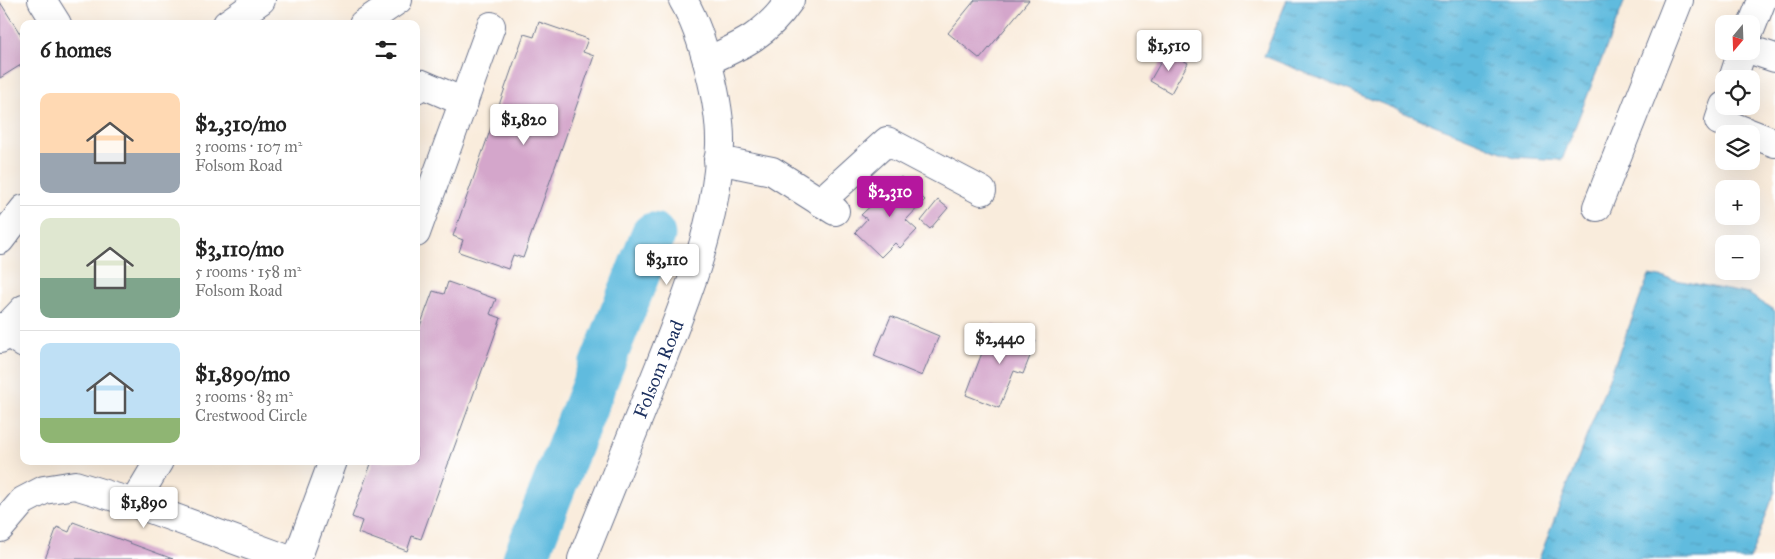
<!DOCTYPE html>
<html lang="en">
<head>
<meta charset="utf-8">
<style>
	body { margin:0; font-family:"IM FELL Great Primer",serif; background:#f6f6f6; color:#222; height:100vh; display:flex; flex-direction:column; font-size:19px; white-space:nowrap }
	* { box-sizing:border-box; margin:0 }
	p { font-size:16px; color:#767676 }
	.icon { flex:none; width:28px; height:28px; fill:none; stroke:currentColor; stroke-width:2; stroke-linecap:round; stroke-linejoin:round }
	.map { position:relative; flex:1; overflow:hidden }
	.sheet { position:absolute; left:20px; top:20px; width:400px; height:445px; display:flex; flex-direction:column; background:#fff; border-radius:10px; box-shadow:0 5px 20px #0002 }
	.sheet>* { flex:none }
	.needle { width:32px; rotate:199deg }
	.buttons { position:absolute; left:1715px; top:15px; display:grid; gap:10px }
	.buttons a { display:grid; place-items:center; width:45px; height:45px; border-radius:10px; background:#fff; box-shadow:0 5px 20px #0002; font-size:25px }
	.price { position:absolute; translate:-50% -42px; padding:0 11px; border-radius:5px; background:#fff; color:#222; font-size:16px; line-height:32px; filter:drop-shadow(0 1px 2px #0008) }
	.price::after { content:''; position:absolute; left:50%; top:30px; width:15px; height:11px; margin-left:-8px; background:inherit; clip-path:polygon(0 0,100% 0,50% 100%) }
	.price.active { background:#b5179e; color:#fff }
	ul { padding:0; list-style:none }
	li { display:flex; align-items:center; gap:15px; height:125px; padding:0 20px }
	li+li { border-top:1px solid #e0e0e0 }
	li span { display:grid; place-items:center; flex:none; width:140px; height:100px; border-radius:10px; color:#555 }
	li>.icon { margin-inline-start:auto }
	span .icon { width:60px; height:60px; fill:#fffc; stroke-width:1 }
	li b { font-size:21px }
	h2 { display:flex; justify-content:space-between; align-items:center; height:60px; padding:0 20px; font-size:21px }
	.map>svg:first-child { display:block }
</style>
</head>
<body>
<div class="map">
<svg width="1775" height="559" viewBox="0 0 1775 559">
	<defs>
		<pattern id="water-ripples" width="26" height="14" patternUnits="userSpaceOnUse" patternTransform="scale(1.25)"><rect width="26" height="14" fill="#61bbde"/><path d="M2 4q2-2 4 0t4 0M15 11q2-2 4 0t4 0" fill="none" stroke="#4f98b7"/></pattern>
	</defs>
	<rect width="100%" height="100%" fill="#fff"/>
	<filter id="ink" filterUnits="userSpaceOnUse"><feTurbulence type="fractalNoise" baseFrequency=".02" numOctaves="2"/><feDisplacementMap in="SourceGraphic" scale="10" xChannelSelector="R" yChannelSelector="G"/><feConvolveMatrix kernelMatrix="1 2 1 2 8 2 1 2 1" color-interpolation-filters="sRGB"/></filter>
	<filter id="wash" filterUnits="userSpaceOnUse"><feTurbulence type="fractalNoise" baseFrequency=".0096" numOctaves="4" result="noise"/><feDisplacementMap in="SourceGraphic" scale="20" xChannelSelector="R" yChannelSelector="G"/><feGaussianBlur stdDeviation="1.12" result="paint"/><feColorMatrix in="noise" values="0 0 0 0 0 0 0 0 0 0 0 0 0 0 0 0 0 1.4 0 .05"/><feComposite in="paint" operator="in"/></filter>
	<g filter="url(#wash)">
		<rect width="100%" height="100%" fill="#f9ecdc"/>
		<g fill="url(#water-ripples)" stroke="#3e759e">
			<polygon points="1287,0 1625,0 1562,160 1514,157 1264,56"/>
			<polygon points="1649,275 1749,294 1775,311 1775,491 1750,559 1539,559"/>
		</g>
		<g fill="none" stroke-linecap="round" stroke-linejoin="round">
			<polyline stroke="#61bbde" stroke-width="45" points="525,559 653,235"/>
		</g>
		<g id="blocks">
			<g fill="#d4a6cb">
				<polygon points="975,0 1029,0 980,59 948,33"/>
				<polygon points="0,2 24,40 24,63 0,78"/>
				<polygon points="539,22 588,39 583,52 594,56 523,258 513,255 508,269 459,252 463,240 453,236 524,34 534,37"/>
				<polygon points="1167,51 1188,63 1171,93 1150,81"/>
				<polygon points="901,177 925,200 906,220 917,230 900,248 895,243 881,257 855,232 867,219 861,215"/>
				<polygon points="938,200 948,208 930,229 921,221"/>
				<polygon points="448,282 496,299 490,314 501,318 421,539 412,536 407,551 358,533 362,521 352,517 372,461 416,461 416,337 433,291 444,294"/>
				<polygon points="891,316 939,336 922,376 874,356"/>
				<polygon points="993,324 1036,341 1023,374 1014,371 999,408 966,395"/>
				<polygon points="73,522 173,559 45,559 57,527 69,532"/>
			</g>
		</g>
	</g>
	<g filter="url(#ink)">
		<use href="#blocks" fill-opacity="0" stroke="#69718a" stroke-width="1"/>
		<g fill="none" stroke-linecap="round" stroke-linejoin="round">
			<g stroke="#69718a" stroke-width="30">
				<g id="minor">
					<polyline points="42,0 57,24"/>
					<polyline points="1751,28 1762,0"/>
					<polyline points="1751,50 1775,58"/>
					<path d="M707,61C743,45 767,34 790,0"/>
					<polyline points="1733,79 1742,51"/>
					<polyline points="416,89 422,84 464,102"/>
					<polyline points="1724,106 1719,121 1775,143"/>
					<polyline points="718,160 772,171 835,211"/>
					<polyline points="820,202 887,141 982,191"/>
					<polyline points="1597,207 1679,0"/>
					<polyline points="416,233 491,26"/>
					<polyline points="0,327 24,344"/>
					<polyline points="134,503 159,461"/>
					<polyline points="0,528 23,501 44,490 75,485 134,503 287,559"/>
					<polyline points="297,559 333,461"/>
					<path d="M582,559C606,499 630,440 654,380C684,305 717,226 720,145C721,105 703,34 683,0"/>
				</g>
			</g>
			<g stroke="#69718a" stroke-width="30">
				<g id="major">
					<polyline points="227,24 261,0"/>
					<polyline points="363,24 398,0"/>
					<polyline points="0,240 24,209"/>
					<polyline points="0,339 5,329 24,309"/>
				</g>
			</g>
			<use href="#minor" stroke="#fff" stroke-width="28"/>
			<use href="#major" stroke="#fff" stroke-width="28"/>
		</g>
	</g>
	<g text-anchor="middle" stroke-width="4.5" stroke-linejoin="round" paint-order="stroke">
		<g font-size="19" fill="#1b2f5e" stroke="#fff">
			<text transform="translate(658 369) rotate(-68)" y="7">Folsom Road</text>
		</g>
	</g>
</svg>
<div class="buttons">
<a><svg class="needle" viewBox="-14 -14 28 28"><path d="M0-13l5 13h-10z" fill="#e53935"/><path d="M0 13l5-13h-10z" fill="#767676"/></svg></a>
<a><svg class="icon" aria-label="locate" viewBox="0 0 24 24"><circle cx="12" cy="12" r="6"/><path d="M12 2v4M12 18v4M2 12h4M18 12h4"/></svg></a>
<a><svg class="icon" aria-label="layers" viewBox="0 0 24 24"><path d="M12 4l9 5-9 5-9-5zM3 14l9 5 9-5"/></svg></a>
<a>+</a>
<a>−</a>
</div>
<b class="price" style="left:1169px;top:72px">$1,510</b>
<b class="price" style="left:524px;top:146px">$1,820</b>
<b class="price active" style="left:890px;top:218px">$2,310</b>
<b class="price" style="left:667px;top:286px">$3,110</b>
<b class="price" style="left:1000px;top:365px">$2,440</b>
<b class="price" style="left:144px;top:529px">$1,890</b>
<section class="sheet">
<h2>6 homes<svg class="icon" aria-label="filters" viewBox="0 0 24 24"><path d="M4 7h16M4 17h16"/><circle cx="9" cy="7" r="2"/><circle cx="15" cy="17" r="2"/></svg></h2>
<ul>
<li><span style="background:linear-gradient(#ffd9b3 60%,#9aa5b1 0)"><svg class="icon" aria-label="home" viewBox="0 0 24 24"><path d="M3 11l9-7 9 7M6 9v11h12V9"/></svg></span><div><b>$2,310/mo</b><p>3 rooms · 107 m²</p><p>Folsom Road</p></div></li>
<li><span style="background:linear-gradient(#dfe7d0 60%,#7fa58c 0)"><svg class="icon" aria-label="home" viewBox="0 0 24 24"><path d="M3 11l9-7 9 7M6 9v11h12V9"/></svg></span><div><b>$3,110/mo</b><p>5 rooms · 158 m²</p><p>Folsom Road</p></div></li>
<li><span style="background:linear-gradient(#bfe0f5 75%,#8fb573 0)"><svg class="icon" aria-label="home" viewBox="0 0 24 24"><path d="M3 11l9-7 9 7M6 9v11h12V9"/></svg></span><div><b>$1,890/mo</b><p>3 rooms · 83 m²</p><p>Crestwood Circle</p></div></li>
</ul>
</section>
</div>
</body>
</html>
